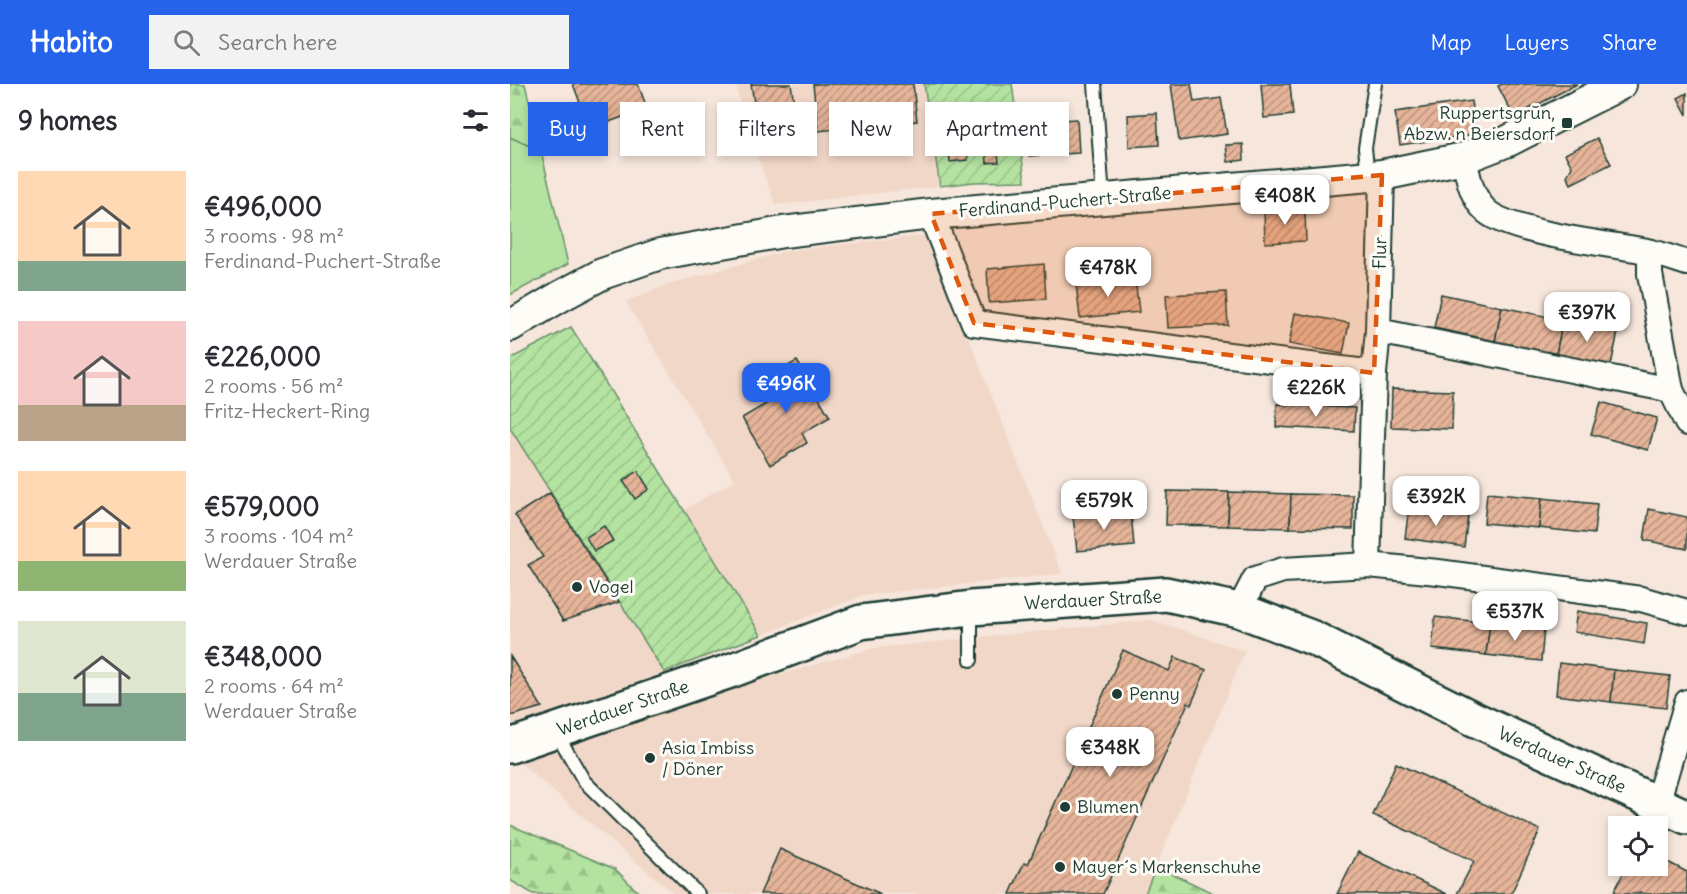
<!DOCTYPE html>
<html lang="en">
<head>
<meta charset="utf-8">
<style>
	body { margin:0; font-family:Delius,sans-serif; background:#f2f2f3; color:#2b2b33; height:100vh; display:flex; flex-direction:column; font-size:22px; white-space:nowrap }
	* { box-sizing:border-box; margin:0 }
	p { font-size:20px; color:#7c7c81 }
	.icon { flex:none; width:33px; height:33px; fill:none; stroke:currentColor; stroke-width:2; stroke-linecap:round; stroke-linejoin:round }
	.map { position:relative; flex:1; overflow:hidden }
	.side { display:flex; flex-direction:column; background:#fff; width:510px }
	.side>* { flex:none }
	.banner { position:absolute; left:18px; top:18px; width:570px; height:54px; display:flex; gap:12px }
	.fabs { position:absolute; left:1098px; top:732px; display:grid; gap:12px }
	.fabs a { display:grid; place-items:center; width:60px; height:60px; border-radius:0px; background:#fff; box-shadow:0 3px 9px #0003; font-size:30px }
	.price { position:absolute; translate:-50% -51px; padding:0 14px; border-radius:12px; background:#fff; color:#222; font-size:20px; line-height:39px; filter:drop-shadow(0 2px 3px #0008) }
	.price::after { content:''; position:absolute; left:50%; top:36px; width:18px; height:14px; margin-left:-9px; background:inherit; clip-path:polygon(0 0,100% 0,50% 100%) }
	.price.active { background:#2563eb; color:#fff }
	ul { padding:0; list-style:none }
	li { display:flex; align-items:center; gap:18px; height:150px; padding:0 18px }
	li span { display:grid; place-items:center; flex:none; width:168px; height:120px; border-radius:0px; color:#555 }
	li>.icon { margin-inline-start:auto }
	span .icon { width:72px; height:72px; fill:#fffc; stroke-width:1 }
	li b { font-size:26px }
	h2 { display:flex; justify-content:space-between; align-items:center; height:72px; padding:0 18px; font-size:26px }
	.pill { padding:0 21px; border-radius:0px; background:#fff; box-shadow:0 3px 9px #0003; font-size:21px; line-height:54px }
	.pill.active { background:#2563eb; color:#fff }
	header { display:flex; align-items:center; gap:36px; box-sizing:border-box; height:84px; padding:0 30px; background:#2563eb; color:#fff }
	header strong { font-size:28px }
	nav { display:flex; gap:33px; margin-inline-start:auto; font-size:21px }
	.search { width:420px; height:54px; background:#f2f2f3; display:flex; align-items:center; gap:15px; box-sizing:border-box; padding:0 21px; border-radius:0px; color:#7c7c81; font-size:22px }
	main { display:flex; flex:1; min-height:0 }
	.map>svg:first-child { display:block }
</style>
</head>
<body>
<header>
<strong>Habito</strong>
<div class="search"><svg class="icon" aria-label="search" viewBox="0 0 24 24"><circle cx="10" cy="10" r="6"/><path d="M15 15l6 6"/></svg>Search here</div>
<nav><a>Map</a><a>Layers</a><a>Share</a></nav>
</header>
<main>
<section class="side">
<h2>9 homes<svg class="icon" aria-label="filters" viewBox="0 0 24 24"><path d="M4 7h16M4 17h16"/><circle cx="9" cy="7" r="2"/><circle cx="15" cy="17" r="2"/></svg></h2>
<ul>
<li><span style="background:linear-gradient(#ffd9b3 75%,#7fa58c 0)"><svg class="icon" aria-label="home" viewBox="0 0 24 24"><path d="M3 11l9-7 9 7M6 9v11h12V9"/></svg></span><div><b>€496,000</b><p>3 rooms · 98 m²</p><p>Ferdinand-Puchert-Straße</p></div></li>
<li><span style="background:linear-gradient(#f6c9c9 70%,#b9a48a 0)"><svg class="icon" aria-label="home" viewBox="0 0 24 24"><path d="M3 11l9-7 9 7M6 9v11h12V9"/></svg></span><div><b>€226,000</b><p>2 rooms · 56 m²</p><p>Fritz-Heckert-Ring</p></div></li>
<li><span style="background:linear-gradient(#ffd9b3 75%,#8fb573 0)"><svg class="icon" aria-label="home" viewBox="0 0 24 24"><path d="M3 11l9-7 9 7M6 9v11h12V9"/></svg></span><div><b>€579,000</b><p>3 rooms · 104 m²</p><p>Werdauer Straße</p></div></li>
<li><span style="background:linear-gradient(#dfe7d0 60%,#7fa58c 0)"><svg class="icon" aria-label="home" viewBox="0 0 24 24"><path d="M3 11l9-7 9 7M6 9v11h12V9"/></svg></span><div><b>€348,000</b><p>2 rooms · 64 m²</p><p>Werdauer Straße</p></div></li>
</ul>
</section>
<div class="map">
<svg width="1177" height="810" viewBox="0 0 1177 810">
	<defs>
		<pattern id="forest-firs" width="22" height="20" patternUnits="userSpaceOnUse" patternTransform="scale(1.5)"><rect width="22" height="20" fill="#b3e2a1"/><path d="M5 1l3.5 6h-7zM16 11l3.5 6h-7z" fill="#9ac38b"/></pattern>
		<pattern id="garden-furrows" width="10" height="10" patternUnits="userSpaceOnUse" patternTransform="scale(1.5)"><rect width="10" height="10" fill="#b3e2a1"/><path d="M-1 1l2-2M0 10L10 0M9 11l2-2" fill="none" stroke="#9ac38b"/></pattern>
		<pattern id="building-hatch" width="6" height="6" patternUnits="userSpaceOnUse" patternTransform="scale(1.5)"><rect width="6" height="6" fill="#e6b499"/><path d="M-1 1l2-2M0 6l6-6M5 7l2-2" fill="none" stroke="#ba947e"/></pattern>
	</defs>
	<rect width="100%" height="100%" fill="#f6e6db"/>
	<filter id="ink" filterUnits="userSpaceOnUse"><feTurbulence type="fractalNoise" baseFrequency=".0167" numOctaves="2"/><feDisplacementMap in="SourceGraphic" scale="12" xChannelSelector="R" yChannelSelector="G"/><feConvolveMatrix kernelMatrix="1 2 1 2 8 2 1 2 1" color-interpolation-filters="sRGB"/></filter>
	<g filter="url(#ink)">
		<g fill="#f1d7c7">
			<polygon points="226,0 414,0 430,102 266,121 232,32"/>
			<polygon points="418,151 552,490 354,511 251,551 174,426 225,396 116,218 154,202 276,167"/>
			<polygon points="0,344 154,588 0,642"/>
			<polygon points="642,536 735,567 635,810 164,810 9,678 174,617 365,564"/>
		</g>
		<polygon fill="#b3e2a1" stroke="#69906a" stroke-width="1.5" points="0,53 31,67 58,180 0,211"/>
		<g fill="url(#forest-firs)" stroke="#69906a" stroke-width="1.5">
			<polygon points="0,0 15,0 31,67 0,53"/>
			<polygon points="0,741 105,785 130,810 23,810 0,796"/>
			<polygon points="646,782 705,810 635,810"/>
		</g>
		<g fill="url(#garden-furrows)" stroke="#69906a" stroke-width="1.5">
			<polygon points="414,0 502,0 515,97 464,98 430,102"/>
			<polygon points="61,243 251,551 154,588 0,344 0,275"/>
		</g>
		<g fill="url(#building-hatch)" stroke="#1f3d34" stroke-width="1.5">
			<polygon points="63,0 128,0 137,24 80,45"/>
			<polygon points="241,0 281,0 284,19 245,25"/>
			<polygon points="303,0 403,0 407,37 308,47"/>
			<polygon points="661,0 681,0 684,18 711,14 717,50 669,57"/>
			<polygon points="751,0 780,0 783,31 754,34"/>
			<polygon points="992,0 1067,0 1004,33 988,2"/>
			<polygon points="1177,9 1177,31 1168,14"/>
			<polygon points="961,17 966,50 890,61 885,28"/>
			<polygon points="647,29 649,61 619,63 618,31"/>
			<polygon points="567,35 569,69 519,72 516,38"/>
			<polygon points="486,52 489,78 477,79 475,53"/>
			<polygon points="1087,54 1101,80 1061,100 1057,92 1062,83 1055,70"/>
			<polygon points="456,57 458,76 440,78 438,59"/>
			<polygon points="733,60 734,76 718,78 716,61"/>
			<polygon points="795,126 796,157 755,159 754,128"/>
			<polygon points="534,180 536,215 479,219 477,185"/>
			<polygon points="625,194 629,228 570,234 566,200"/>
			<polygon points="716,208 718,241 658,244 656,211"/>
			<polygon points="931,210 992,223 985,257 924,244"/>
			<polygon points="992,223 1053,236 1046,270 985,257"/>
			<polygon points="785,229 839,239 833,270 779,260"/>
			<polygon points="1053,236 1108,248 1101,281 1046,270"/>
			<polygon points="287,277 320,333 292,349 297,359 260,381 232,334 266,314 255,295"/>
			<polygon points="882,305 943,307 942,345 881,343"/>
			<polygon points="1091,318 1147,334 1138,366 1081,350"/>
			<polygon points="767,320 845,324 844,347 766,343"/>
			<polygon points="128,387 139,405 125,415 113,397"/>
			<polygon points="657,407 719,408 718,442 656,441"/>
			<polygon points="719,408 781,410 780,444 718,442"/>
			<polygon points="40,409 109,518 53,537 18,481 33,473 5,431"/>
			<polygon points="977,409 1032,414 1029,444 974,439"/>
			<polygon points="781,410 843,411 843,445 780,444"/>
			<polygon points="1032,414 1087,420 1084,450 1029,444"/>
			<polygon points="899,423 958,432 954,463 895,454"/>
			<polygon points="1139,425 1177,433 1177,465 1134,456"/>
			<polygon points="621,428 624,462 567,467 563,433"/>
			<polygon points="94,442 103,457 84,467 76,453"/>
			<polygon points="1067,527 1137,539 1134,560 1064,548"/>
			<polygon points="925,533 980,539 976,571 922,565"/>
			<polygon points="980,539 1034,545 1031,577 976,571"/>
			<polygon points="613,566 659,587 665,573 696,586 681,621 678,619 593,810 500,810 514,779 518,780"/>
			<polygon points="0,572 32,623 0,632"/>
			<polygon points="1049,579 1104,586 1101,618 1046,611"/>
			<polygon points="1104,586 1160,592 1156,624 1101,618"/>
			<polygon points="886,679 1030,746 1001,810 947,810 964,777 863,731"/>
			<polygon points="270,765 371,810 250,810"/>
			<polygon points="848,768 937,810 827,810"/>
			<polygon points="1148,773 1177,788 1177,810 1134,810 1130,808 1129,810 1110,810 1104,807 1117,782 1148,782"/>
		</g>
		<g fill="none" stroke-linecap="round" stroke-linejoin="round">
			<g stroke="#1f3d34" stroke-width="16">
				<g id="service">
					<polyline points="585,0 593,115"/>
					<polyline points="858,92 855,64 865,0"/>
					<polyline points="461,576 461,526"/>
					<polyline points="46,648 74,697 188,810"/>
				</g>
			</g>
			<g stroke="#1f3d34" stroke-width="28">
				<g id="minor">
					<path d="M954,74C958,92 961,111 974,125C995,149 1102,160 1137,167C1151,170 1164,175 1177,179"/>
					<polyline points="421,130 464,239 864,289"/>
					<polyline points="1140,168 1140,190 1161,306 1177,339"/>
					<polyline points="868,247 1161,306"/>
					<polyline points="858,481 864,289 868,247 872,91"/>
					<polyline points="729,526 745,495 773,486 858,481 928,488 1131,515 1177,528"/>
					<polyline points="1147,719 1177,618"/>
				</g>
			</g>
			<g stroke="#1f3d34" stroke-width="34">
				<polyline id="tertiary" points="0,242 51,212 92,190 150,170 273,148 421,130 872,91 954,74 998,57 1111,0"/>
			</g>
			<g stroke="#1f3d34" stroke-width="38">
				<polyline id="secondary" points="0,662 220,587 351,538 461,524 656,510 729,526 803,554 964,635 1177,733"/>
			</g>
			<use href="#service" stroke="#fdfcf7" stroke-width="12"/>
			<use href="#minor" stroke="#fdfcf7" stroke-width="24"/>
			<use href="#tertiary" stroke="#fdfcf7" stroke-width="30"/>
			<use href="#secondary" stroke="#fdfcf7" stroke-width="33"/>
		</g>
	</g>
	<path fill="#de580e" fill-opacity="0.2" stroke="#de580e" stroke-width="4.5" stroke-dasharray="12 8" stroke-linejoin="round" d="M872,91L864,289L464,239L421,130Z"/>
	<g fill="#1f3d34" stroke="#fdfcf7" stroke-width="2">
		<rect x="1051" y="33" width="12" height="12" rx="3"/>
		<circle cx="67" cy="503" r="6"/>
		<circle cx="607" cy="610" r="6"/>
		<circle cx="140" cy="674" r="6"/>
		<circle cx="555" cy="723" r="6"/>
		<circle cx="550" cy="783" r="6"/>
	</g>
	<g text-anchor="middle" stroke-width="6" stroke-linejoin="round" paint-order="stroke">
		<g font-size="18" fill="#1f3d34" stroke="#fdfcf7" text-anchor="start">
			<text x="1045" y="35" text-anchor="end">Ruppertsgrün,<tspan x="1045" dy="21">Abzw. n Beiersdorf</tspan></text>
			<text x="79" y="509">Vogel</text>
			<text x="619" y="616">Penny</text>
			<text x="152" y="670">Asia Imbiss<tspan x="152" dy="21">/ Döner</tspan></text>
			<text x="567" y="729">Blumen</text>
			<text x="562" y="789">Mayer´s Markenschuhe</text>
		</g>
		<g font-size="18" fill="#1f3d34" stroke="#fdfcf7">
			<text transform="translate(555 118) rotate(-5)" y="6">Ferdinand-Puchert-Straße</text>
			<text transform="translate(870 169) rotate(-89)" y="6">Flur</text>
			<text transform="translate(583 516) rotate(-3)" y="6">Werdauer Straße</text>
			<text transform="translate(113 624) rotate(-19)" y="6">Werdauer Straße</text>
			<text transform="translate(1052 676) rotate(24)" y="6">Werdauer Straße</text>
		</g>
	</g>
</svg>
<div class="fabs">
<a><svg class="icon" aria-label="locate" viewBox="0 0 24 24"><circle cx="12" cy="12" r="6"/><path d="M12 2v4M12 18v4M2 12h4M18 12h4"/></svg></a>
</div>
<b class="price" style="left:775px;top:142px">€408K</b>
<b class="price" style="left:598px;top:214px">€478K</b>
<b class="price" style="left:1077px;top:259px">€397K</b>
<b class="price active" style="left:276px;top:330px">€496K</b>
<b class="price" style="left:806px;top:334px">€226K</b>
<b class="price" style="left:926px;top:443px">€392K</b>
<b class="price" style="left:594px;top:447px">€579K</b>
<b class="price" style="left:1005px;top:558px">€537K</b>
<b class="price" style="left:600px;top:694px">€348K</b>
<div class="banner">
<a class="pill active">Buy</a>
<a class="pill">Rent</a>
<a class="pill">Filters</a>
<a class="pill">New</a>
<a class="pill">Apartment</a>
</div>
</div>
</main>
</body>
</html>
